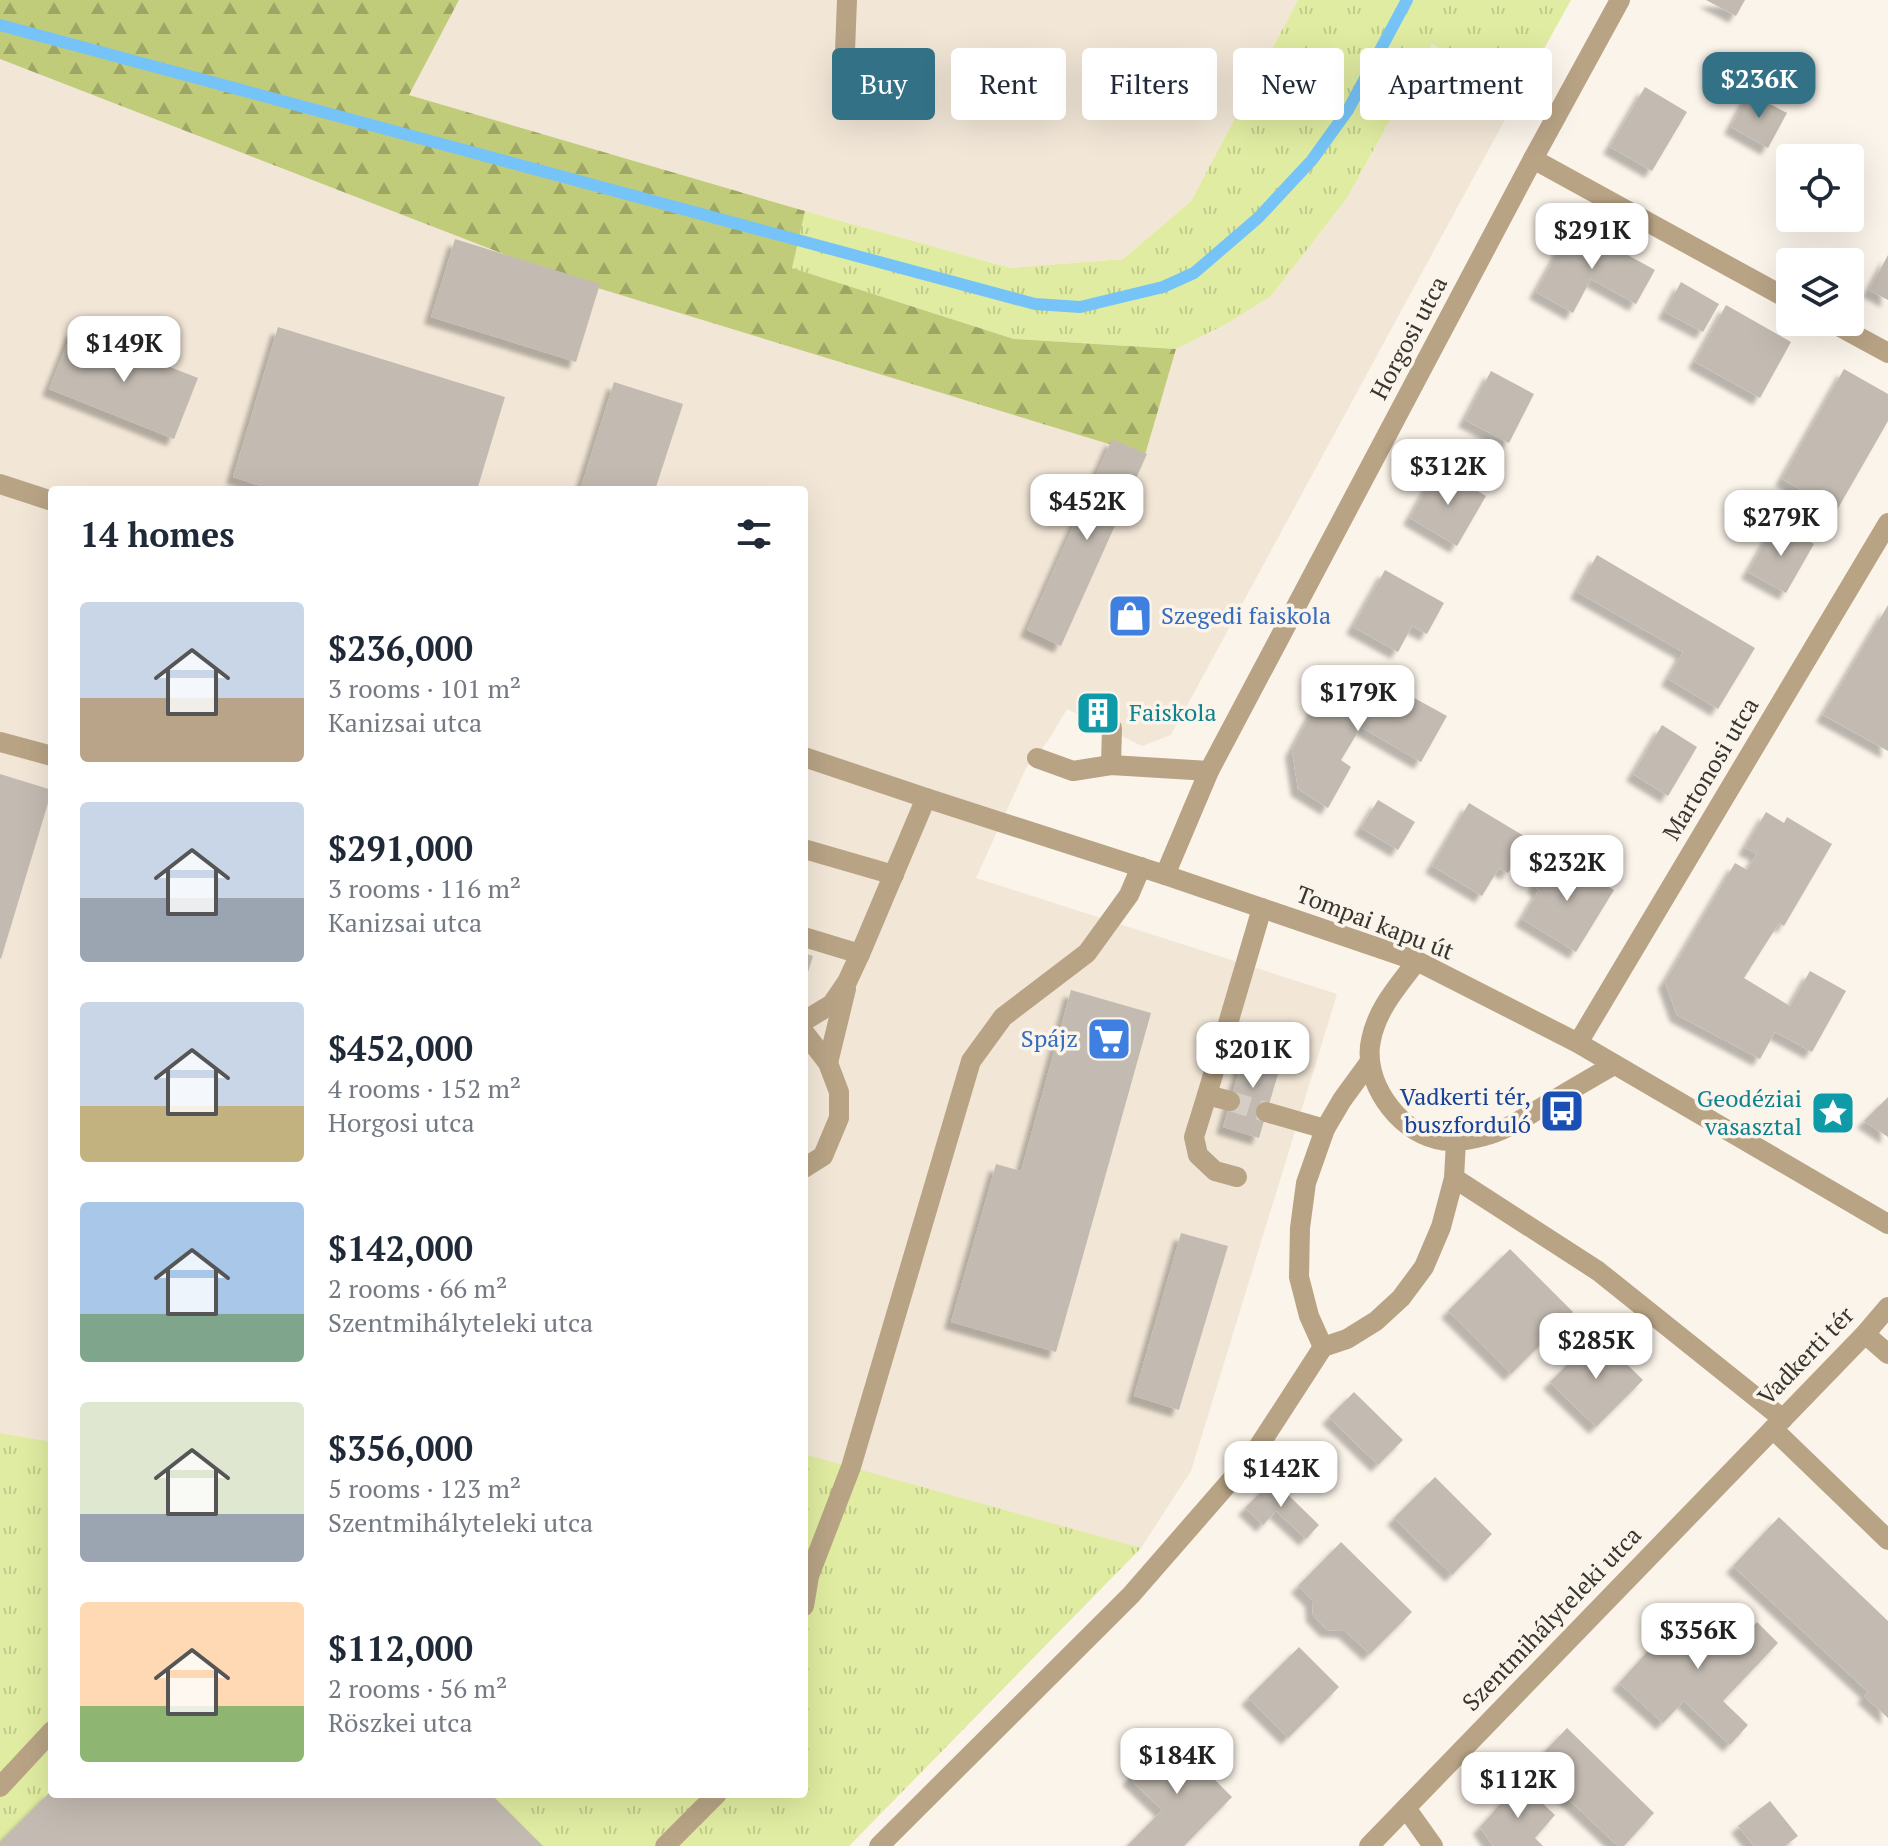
<!DOCTYPE html>
<html lang="en">
<head>
<meta charset="utf-8">
<style>
	body { margin:0; font-family:"PT Serif",serif; background:#f6f6f7; color:#1f2937; height:100vh; display:flex; flex-direction:column; font-size:30px; white-space:nowrap }
	* { box-sizing:border-box; margin:0 }
	p { font-size:26px; color:#747a83 }
	.icon { flex:none; width:44px; height:44px; fill:none; stroke:currentColor; stroke-width:2; stroke-linecap:round; stroke-linejoin:round }
	.map { position:relative; flex:1; overflow:hidden }
	.details { position:absolute; left:48px; top:486px; width:760px; height:1312px; display:flex; flex-direction:column; background:#fff; border-radius:8px; box-shadow:0 8px 32px #0002 }
	.details>* { flex:none }
	.guide { position:absolute; left:832px; top:48px; width:760px; height:72px; display:flex; gap:16px }
	.buttons { position:absolute; left:1776px; top:144px; display:grid; gap:16px }
	.buttons a { display:grid; place-items:center; width:88px; height:88px; border-radius:8px; background:#fff; box-shadow:0 8px 32px #0002; font-size:40px }
	.price { position:absolute; translate:-50% -68px; padding:0 18px; border-radius:16px; background:#fff; color:#222; font-size:26px; line-height:52px; filter:drop-shadow(0 2px 4px #0008) }
	.price::after { content:''; position:absolute; left:50%; top:48px; width:24px; height:18px; margin-left:-12px; background:inherit; clip-path:polygon(0 0,100% 0,50% 100%) }
	.price.current { background:#337187; color:#fff }
	ul { padding:0; list-style:none }
	li { display:flex; align-items:center; gap:24px; height:200px; padding:0 32px }
	li span { display:grid; place-items:center; flex:none; width:224px; height:160px; border-radius:8px; color:#555 }
	li>.icon { margin-inline-start:auto }
	span .icon { width:96px; height:96px; fill:#fffc; stroke-width:1 }
	li b { font-size:34px }
	h2 { display:flex; justify-content:space-between; align-items:center; height:96px; padding:0 32px; font-size:34px }
	.tag { padding:0 28px; border-radius:8px; background:#fff; box-shadow:0 8px 32px #0002; font-size:28px; line-height:72px }
	.tag.current { background:#337187; color:#fff }
	.map>svg:first-child { display:block }
</style>
</head>
<body>
<div class="map">
<svg width="1888" height="1846" viewBox="0 0 1888 1846">
	<defs>
		<pattern id="grass-tufts" width="24" height="20" patternUnits="userSpaceOnUse" patternTransform="scale(2)"><rect width="24" height="20" fill="#e0eca1"/><path d="M3 7l-1-3M5 7V3M7 7l1-3M15 17l-1-3M17 17v-4M19 17l1-3" fill="none" stroke="#c1cb8b"/></pattern>
		<pattern id="forest-firs" width="22" height="20" patternUnits="userSpaceOnUse" patternTransform="scale(2)"><rect width="22" height="20" fill="#c1cc7b"/><path d="M5 1l3.5 6h-7zM16 11l3.5 6h-7z" fill="#9ea665"/></pattern>
		<filter id="shadow"><feDropShadow dx="-7" dy="7" stdDeviation="2" flood-color="#0004"/></filter>
	</defs>
	<rect width="100%" height="100%" fill="#fbf4ea"/>
	<g fill="#f2e7d7" fill-rule="evenodd">
		<polygon points="459,0 1298,0 1191,201 1123,259 1011,268 805,211 409,95"/>
		<path d="M1432,44L1520,92L1171,735L1142,746L1067,709L1048,741L1026,768L976,878L1337,994L1191,1471L1141,1548L849,1846H0V59L568,279L1145,454L1176,349L1228,323L1271,296L1347,198ZM52,490H804V953L813,956L804,985V1794H52Z"/>
	</g>
	<g fill="url(#grass-tufts)">
		<polygon points="1298,0 1571,0 1520,92 1432,44 1347,198 1271,296 1228,323 1176,349 1014,339 791,268 805,211 1011,268 1123,259 1191,201"/>
		<polygon points="0,1433 52,1442 52,1794 804,1794 804,1454 1141,1548 849,1846 0,1846"/>
	</g>
	<polygon fill="url(#forest-firs)" points="0,0 459,0 409,95 805,211 792,268 1014,339 1176,349 1145,455 568,279 0,59"/>
	<g fill="none" stroke-linecap="round" stroke-linejoin="round">
		<polyline stroke="#76c4f7" stroke-width="12" points="0,25 1035,304 1080,307 1163,287 1194,273 1258,218 1312,160 1348,110 1407,0"/>
	</g>
	<g fill="#c3bbb2" filter="url(#shadow)">
		<polygon points="1706,0 1745,0 1736,16"/>
		<polygon points="1645,87 1687,112 1652,171 1610,147"/>
		<polygon points="1749,93 1787,113 1768,148 1731,127"/>
		<polygon points="1573,225 1655,270 1636,304 1591,279 1573,313 1536,292"/>
		<polygon points="455,239 600,284 576,362 431,317"/>
		<polygon points="1888,255 1888,300 1869,290"/>
		<polygon points="1681,282 1719,304 1703,332 1665,312"/>
		<polygon points="1726,305 1791,342 1760,398 1695,362"/>
		<polygon points="278,327 505,397 477,490 273,490 233,477"/>
		<polygon points="73,329 198,378 174,439 49,389"/>
		<polygon points="1844,369 1888,394 1888,421 1837,510 1782,479"/>
		<polygon points="1491,371 1534,394 1509,443 1465,420"/>
		<polygon points="614,382 683,404 655,490 580,490"/>
		<polygon points="1112,439 1147,454 1061,646 1027,630"/>
		<polygon points="1438,468 1486,496 1457,546 1410,518"/>
		<polygon points="1776,523 1814,544 1786,593 1748,572"/>
		<polygon points="1597,555 1755,648 1718,709 1668,679 1683,652 1577,592"/>
		<polygon points="1385,570 1444,603 1427,634 1412,626 1398,652 1353,627"/>
		<polygon points="1888,605 1888,751 1823,715"/>
		<polygon points="1333,673 1379,698 1387,683 1447,716 1421,762 1361,727 1341,760 1351,767 1328,808 1298,789 1292,750"/>
		<polygon points="1093,706 1106,712 1102,721 1089,714"/>
		<polygon points="1662,725 1697,747 1668,796 1633,774"/>
		<polygon points="0,774 52,790 1,959 0,958"/>
		<polygon points="1378,800 1415,822 1398,850 1361,828"/>
		<polygon points="1469,803 1529,839 1508,873 1499,868 1482,896 1432,866"/>
		<polygon points="1766,812 1784,823 1787,817 1832,844 1784,926 1779,923 1744,978 1790,1006 1810,971 1846,991 1812,1052 1775,1032 1760,1059 1677,1015 1665,982 1735,863 1747,870 1757,854 1745,848"/>
		<polygon points="1553,854 1614,890 1576,952 1522,919 1539,890 1534,886"/>
		<polygon points="804,953 813,956 805,982 804,982"/>
		<polygon points="1071,990 1151,1013 1056,1352 951,1322 996,1164 1021,1171"/>
		<polygon points="1247,1043 1284,1054 1259,1138 1223,1127"/>
		<polygon points="1888,1097 1888,1137 1864,1121"/>
		<polygon points="1181,1233 1228,1246 1179,1410 1134,1396"/>
		<polygon points="1510,1249 1573,1312 1511,1374 1448,1311"/>
		<polygon points="1597,1335 1643,1380 1596,1427 1550,1382"/>
		<polygon points="1354,1392 1403,1440 1378,1465 1329,1417"/>
		<polygon points="1435,1477 1492,1534 1452,1575 1394,1518"/>
		<polygon points="1273,1480 1319,1525 1306,1539 1276,1511 1263,1525 1245,1508"/>
		<polygon points="1779,1517 1888,1621 1888,1718 1864,1696 1868,1692 1733,1566"/>
		<polygon points="1341,1542 1412,1612 1370,1654 1345,1631 1327,1630 1313,1615 1312,1600 1298,1586"/>
		<polygon points="1692,1603 1737,1643 1757,1622 1778,1643 1723,1701 1748,1725 1730,1745 1684,1701 1663,1723 1619,1683"/>
		<polygon points="1299,1647 1339,1687 1288,1738 1248,1698"/>
		<polygon points="1567,1728 1654,1813 1624,1846 1618,1846 1532,1765"/>
		<polygon points="1171,1736 1232,1797 1184,1846 1127,1846 1162,1810 1129,1778"/>
		<polygon points="1520,1782 1555,1815 1535,1838 1543,1846 1493,1846 1480,1827"/>
		<polygon points="52,1790 52,1794 491,1794 543,1846 0,1846 0,1842"/>
		<polygon points="1770,1801 1798,1836 1785,1846 1754,1846 1738,1826"/>
	</g>
	<g fill="none" stroke-linecap="round" stroke-linejoin="round">
		<polyline stroke="#d4cec5" stroke-width="20" stroke-dasharray="20 10" stroke-linecap="butt" points="1230,1101 1266,1112"/>
		<g stroke="#b8a385" stroke-width="20">
			<polyline points="843,102 847,0"/>
			<polyline points="1533,159 1790,300"/>
			<polyline points="1831,322 1888,353"/>
			<polyline points="0,484 52,501"/>
			<polyline points="0,742 52,756"/>
			<polyline points="804,757 926,798 1165,875 1417,961 1578,1043 1888,1224"/>
			<polyline points="1037,758 1073,771 1111,765 1209,771"/>
			<polyline points="1111,765 1112,728"/>
			<polyline points="804,849 894,875"/>
			<polyline points="1165,875 1209,771 1533,159 1620,0"/>
			<polyline points="804,937 860,954 926,798"/>
			<path d="M1417,961C1398,986 1377,1009 1371,1040C1362,1080 1397,1130 1436,1139C1451,1143 1469,1140 1484,1136C1505,1131 1522,1119 1539,1109C1564,1094 1589,1079 1614,1065"/>
			<polyline points="804,1021 832,1004 847,982 860,954"/>
			<polyline points="804,1032 828,1063 839,1092 839,1118 823,1156 804,1168"/>
			<polyline points="1578,1043 1888,523"/>
			<polyline points="828,1063 846,989"/>
			<polyline points="1207,1095 1194,1137 1198,1155 1215,1171 1237,1177"/>
			<polyline points="1230,1101 1207,1095 1262,908"/>
			<polyline points="1266,1112 1325,1129"/>
			<polyline points="1454,1178 1598,1271 1783,1419"/>
			<polyline points="1865,1334 1888,1354"/>
			<polyline points="1323,1347 1309,1316 1299,1277 1300,1228 1306,1183 1325,1129 1342,1100 1369,1063"/>
			<polyline points="1773,1429 1888,1540"/>
			<polyline points="804,1606 809,1576 851,1467 971,1061 1003,1017 1087,953 1129,895 1141,867"/>
			<polyline points="0,1787 52,1731"/>
			<polyline points="1406,1808 1433,1846"/>
			<polyline points="665,1846 717,1794"/>
			<polyline points="879,1846 1131,1595 1253,1455 1323,1347 1347,1339 1376,1321 1401,1298 1424,1267 1441,1227 1454,1178 1456,1141"/>
			<polyline points="1369,1846 1865,1334 1888,1307"/>
		</g>
	</g>
	<defs>
		<g id="shop-square" transform="scale(2.3)"><rect x="-9" y="-9" width="18" height="18" rx="4" fill="#3f7fe0" stroke="#fbf4ea"/><path d="M-5-2.5h2.3a2.7 3.5 0 0 1 5.4 0H5L5.5 6h-11ZM-1.5-2.5h3a1.5 2.3 0 0 0-3 0Z" fill="#fff"/></g>
		<g id="building-square" transform="scale(2.3)"><rect x="-9" y="-9" width="18" height="18" rx="4" fill="#0f9aa8" stroke="#fbf4ea"/><path d="M-4-6H4V6H1V3H-1V6H-4ZM-2.5-4.3h1.7v1.8h-1.7ZM.8-4.3h1.7v1.8H.8ZM-2.5-1h1.7V.8h-1.7ZM.8-1h1.7V.8H.8Z" fill="#fff"/></g>
		<g id="supermarket-square" transform="scale(2.3)"><rect x="-9" y="-9" width="18" height="18" rx="4" fill="#3f7fe0" stroke="#fbf4ea"/><path d="M-6-5.5h2.5l.6 2H6L4.5 2H-2.5L-4.4-4H-6ZM-1.5 3.2a1.3 1.3 0 1 0 .1 0ZM3 3.2a1.3 1.3 0 1 0 .1 0Z" fill="#fff"/></g>
		<g id="bus-square" transform="scale(2.3)"><rect x="-9" y="-9" width="18" height="18" rx="4" fill="#1a4fb4" stroke="#fbf4ea"/><path d="M-5-6H5V4H4V6H2V4H-2V6H-4V4H-5ZM-3.5-4V0h7V-4ZM-3.5 1.2v1.5H-2V1.2ZM2 1.2v1.5H3.5V1.2Z" fill="#fff"/></g>
		<g id="sight-square" transform="scale(2.3)"><rect x="-9" y="-9" width="18" height="18" rx="4" fill="#0f9aa8" stroke="#fbf4ea"/><path d="M0-6L1.8-2.2L6-1.7L2.9 1.2L3.7 5.4L0 3.3L-3.7 5.4L-2.9 1.2L-6-1.7L-1.8-2.2Z" fill="#fff"/></g>
	</defs>
	<g fill-rule="evenodd">
		<use href="#shop-square" x="1130" y="616"/>
		<use href="#building-square" x="1098" y="713"/>
		<use href="#supermarket-square" x="1109" y="1039"/>
		<use href="#bus-square" x="1562" y="1111"/>
		<use href="#sight-square" x="1833" y="1113"/>
	</g>
	<g text-anchor="middle" stroke-width="7" stroke-linejoin="round" paint-order="stroke">
		<g font-size="24" fill="#383531" stroke="#fbf4ea">
			<text transform="translate(1409 338) rotate(-62)" y="8">Horgosi utca</text>
			<text transform="translate(1711 769) rotate(-59)" y="8">Martonosi utca</text>
			<text transform="translate(1375 923) rotate(21)" y="8">Tompai kapu út</text>
			<text transform="translate(1806 1356) rotate(-46)" y="8">Vadkerti tér</text>
			<text transform="translate(1552 1619) rotate(-46)" y="8">Szentmihályteleki utca</text>
		</g>
		<g font-size="24" fill="#366cbe" stroke="#fbf4ea" text-anchor="start">
			<text x="1161" y="624">Szegedi faiskola</text>
			<text x="1078" y="1047" text-anchor="end">Spájz</text>
		</g>
		<g font-size="24" fill="#0d838f" stroke="#fbf4ea" text-anchor="start">
			<text x="1129" y="721">Faiskola</text>
			<text x="1802" y="1107" text-anchor="end">Geodéziai<tspan x="1802" dy="28">vasasztal</tspan></text>
		</g>
		<g font-size="24" fill="#164399" stroke="#fbf4ea" text-anchor="end">
			<text x="1531" y="1105">Vadkerti tér,<tspan x="1531" dy="28">buszforduló</tspan></text>
		</g>
	</g>
</svg>
<div class="buttons">
<a><svg class="icon" aria-label="locate" viewBox="0 0 24 24"><circle cx="12" cy="12" r="6"/><path d="M12 2v4M12 18v4M2 12h4M18 12h4"/></svg></a>
<a><svg class="icon" aria-label="layers" viewBox="0 0 24 24"><path d="M12 4l9 5-9 5-9-5zM3 14l9 5 9-5"/></svg></a>
</div>
<b class="price current" style="left:1759px;top:120px">$236K</b>
<b class="price" style="left:1592px;top:271px">$291K</b>
<b class="price" style="left:124px;top:384px">$149K</b>
<b class="price" style="left:1448px;top:507px">$312K</b>
<b class="price" style="left:1087px;top:542px">$452K</b>
<b class="price" style="left:1781px;top:558px">$279K</b>
<b class="price" style="left:1358px;top:733px">$179K</b>
<b class="price" style="left:1567px;top:903px">$232K</b>
<b class="price" style="left:1253px;top:1090px">$201K</b>
<b class="price" style="left:1596px;top:1381px">$285K</b>
<b class="price" style="left:1281px;top:1509px">$142K</b>
<b class="price" style="left:1698px;top:1671px">$356K</b>
<b class="price" style="left:1177px;top:1796px">$184K</b>
<b class="price" style="left:1518px;top:1820px">$112K</b>
<div class="guide">
<a class="tag current">Buy</a>
<a class="tag">Rent</a>
<a class="tag">Filters</a>
<a class="tag">New</a>
<a class="tag">Apartment</a>
</div>
<section class="details">
<h2>14 homes<svg class="icon" aria-label="filters" viewBox="0 0 24 24"><path d="M4 7h16M4 17h16"/><circle cx="9" cy="7" r="2"/><circle cx="15" cy="17" r="2"/></svg></h2>
<ul>
<li><span style="background:linear-gradient(#c9d6e8 60%,#b9a48a 0)"><svg class="icon" aria-label="home" viewBox="0 0 24 24"><path d="M3 11l9-7 9 7M6 9v11h12V9"/></svg></span><div><b>$236,000</b><p>3 rooms · 101 m²</p><p>Kanizsai utca</p></div></li>
<li><span style="background:linear-gradient(#c9d6e8 60%,#9aa5b1 0)"><svg class="icon" aria-label="home" viewBox="0 0 24 24"><path d="M3 11l9-7 9 7M6 9v11h12V9"/></svg></span><div><b>$291,000</b><p>3 rooms · 116 m²</p><p>Kanizsai utca</p></div></li>
<li><span style="background:linear-gradient(#c9d6e8 65%,#c2b280 0)"><svg class="icon" aria-label="home" viewBox="0 0 24 24"><path d="M3 11l9-7 9 7M6 9v11h12V9"/></svg></span><div><b>$452,000</b><p>4 rooms · 152 m²</p><p>Horgosi utca</p></div></li>
<li><span style="background:linear-gradient(#a9c7e8 70%,#7fa58c 0)"><svg class="icon" aria-label="home" viewBox="0 0 24 24"><path d="M3 11l9-7 9 7M6 9v11h12V9"/></svg></span><div><b>$142,000</b><p>2 rooms · 66 m²</p><p>Szentmihályteleki utca</p></div></li>
<li><span style="background:linear-gradient(#dfe7d0 70%,#9aa5b1 0)"><svg class="icon" aria-label="home" viewBox="0 0 24 24"><path d="M3 11l9-7 9 7M6 9v11h12V9"/></svg></span><div><b>$356,000</b><p>5 rooms · 123 m²</p><p>Szentmihályteleki utca</p></div></li>
<li><span style="background:linear-gradient(#ffd9b3 65%,#8fb573 0)"><svg class="icon" aria-label="home" viewBox="0 0 24 24"><path d="M3 11l9-7 9 7M6 9v11h12V9"/></svg></span><div><b>$112,000</b><p>2 rooms · 56 m²</p><p>Röszkei utca</p></div></li>
</ul>
</section>
</div>
</body>
</html>
